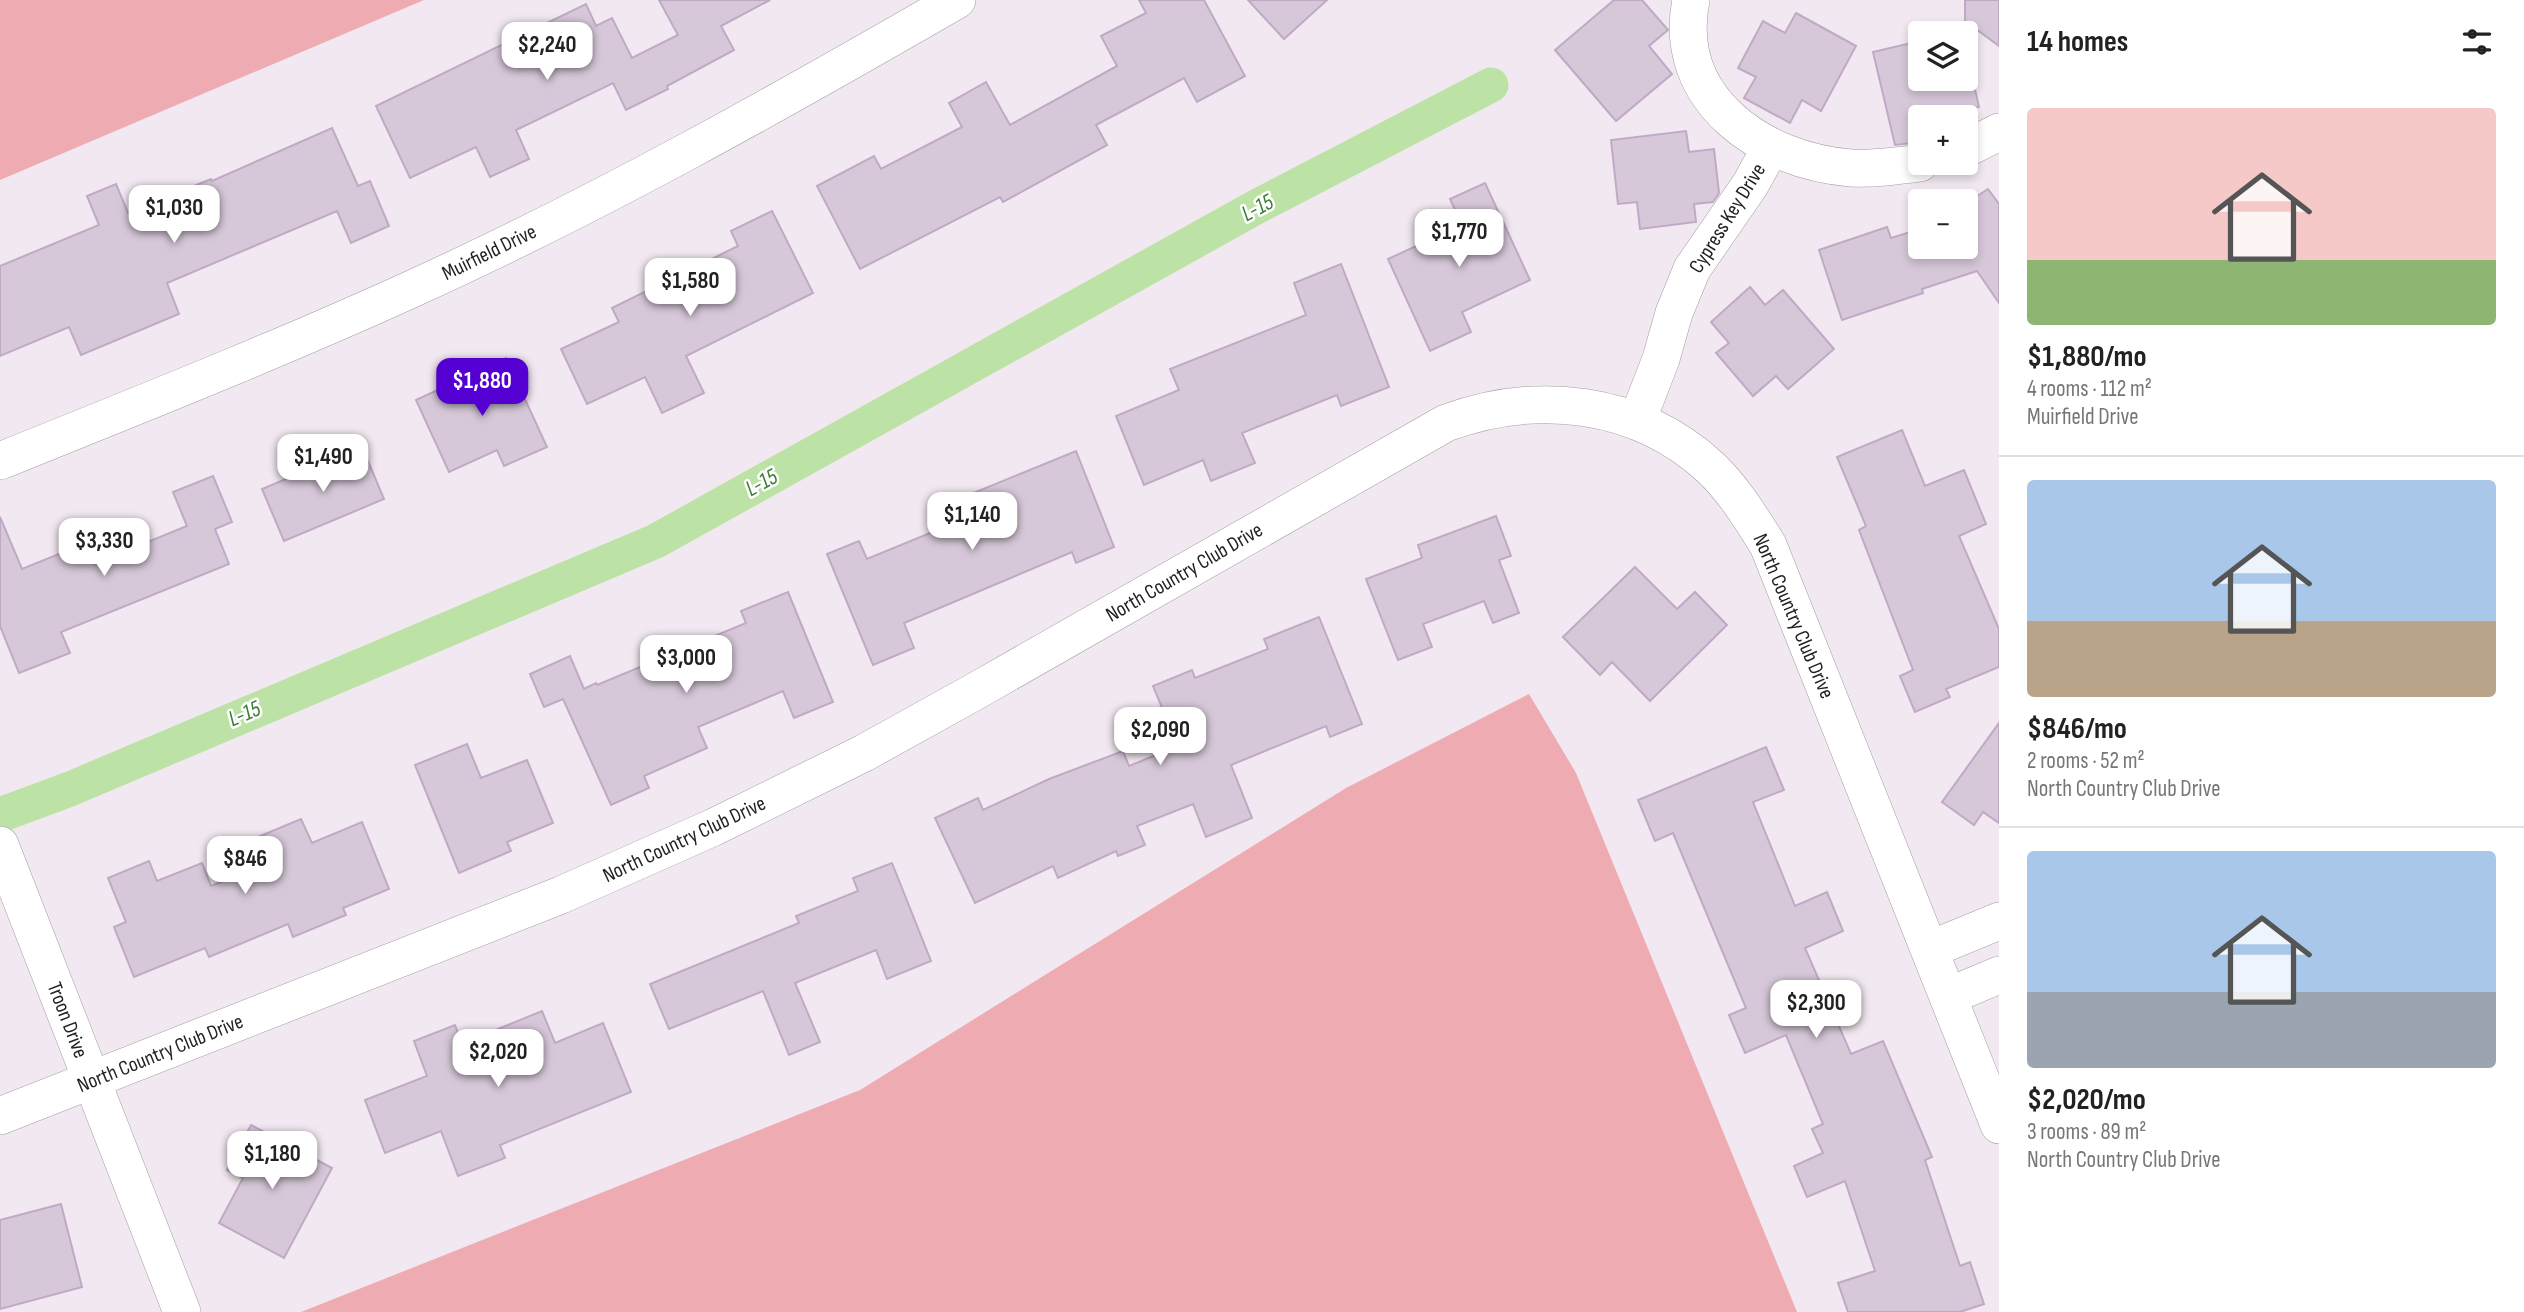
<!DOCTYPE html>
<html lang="en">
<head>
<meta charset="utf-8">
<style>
	body { margin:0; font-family:"Sofia Sans Condensed",sans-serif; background:#f2f2f2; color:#222; height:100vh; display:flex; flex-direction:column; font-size:26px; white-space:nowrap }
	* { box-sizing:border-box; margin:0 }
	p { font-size:23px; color:#767676 }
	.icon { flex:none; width:38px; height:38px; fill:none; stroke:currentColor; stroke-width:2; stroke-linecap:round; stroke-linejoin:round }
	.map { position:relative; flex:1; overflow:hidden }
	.details { display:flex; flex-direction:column; background:#fff; width:525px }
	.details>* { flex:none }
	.controls { position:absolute; left:1908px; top:21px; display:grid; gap:14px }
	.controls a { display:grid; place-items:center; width:70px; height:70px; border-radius:7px; background:#fff; box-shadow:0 4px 10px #0003; font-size:35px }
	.price { position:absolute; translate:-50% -60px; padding:0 16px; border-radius:14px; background:#fff; color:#222; font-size:23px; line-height:46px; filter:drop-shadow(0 2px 4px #0008) }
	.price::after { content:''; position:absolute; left:50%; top:42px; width:21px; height:16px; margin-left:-10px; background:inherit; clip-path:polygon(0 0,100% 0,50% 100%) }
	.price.active { background:#5400d3; color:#fff }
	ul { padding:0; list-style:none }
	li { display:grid; align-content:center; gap:14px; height:371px; padding:0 28px }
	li+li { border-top:2px solid #e0e0e0 }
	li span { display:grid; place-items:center; height:217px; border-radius:7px; color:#555 }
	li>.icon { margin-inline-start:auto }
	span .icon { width:126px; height:126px; fill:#fffc; stroke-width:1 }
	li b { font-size:30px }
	h2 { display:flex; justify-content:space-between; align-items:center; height:84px; padding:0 28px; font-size:30px }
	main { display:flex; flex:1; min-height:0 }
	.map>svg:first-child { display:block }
</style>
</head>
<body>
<main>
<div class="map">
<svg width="1999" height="1312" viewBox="0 0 1999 1312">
	<rect width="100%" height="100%" fill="#f2e8f1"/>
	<g fill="#eeacb2">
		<polygon points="0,0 424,0 0,180"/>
		<polygon points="1529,694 1576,773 1797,1312 301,1312 860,1090 1346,788"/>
	</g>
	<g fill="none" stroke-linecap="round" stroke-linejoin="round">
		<polyline stroke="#bde2a6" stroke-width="35" points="0,815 70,789 656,541 1256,207 1491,85"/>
	</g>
	<g fill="#d7c8d9" stroke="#c0a9c5" stroke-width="2">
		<polygon points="659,0 770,0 721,26 734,50 667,86 668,89 626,110 613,83 516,130 529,159 490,177 476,147 410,178 376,106 586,4 596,26 612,18 632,58 678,35"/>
		<polygon points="1139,0 1204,0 1245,76 1197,102 1184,78 1096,125 1107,145 1003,202 1000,197 860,269 817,186 874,156 881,169 962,127 949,103 986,82 1010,125 1117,66 1101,36 1146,13"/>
		<polygon points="1248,0 1327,0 1284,39"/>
		<polygon points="1614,0 1642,0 1668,30 1649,46 1672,74 1616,121 1555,50"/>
		<polygon points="1965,0 1999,0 1999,46 1965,21"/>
		<polygon points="1796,13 1856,46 1821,111 1802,100 1790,123 1744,98 1756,77 1738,68 1763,21 1785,33"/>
		<polygon points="1920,41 1920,79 1965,79 1965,46 1979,107 1936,117 1920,117 1920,142 1895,145 1873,52"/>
		<polygon points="332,128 358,186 370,181 389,226 351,243 337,211 167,283 179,314 81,355 69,327 0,356 0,266 99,225 87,196 116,184 128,213 211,179 212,181"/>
		<polygon points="1686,131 1689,152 1714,149 1719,193 1713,202 1694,204 1696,222 1640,229 1637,202 1618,204 1611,140"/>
		<polygon points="1485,183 1530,280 1462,312 1471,332 1430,351 1388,259 1462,225 1450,199"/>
		<polygon points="1988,189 1999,204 1999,303 1977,271 1922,289 1923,293 1842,320 1819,250 1887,227 1891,238 1920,229 1920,247 1965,247 1965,204"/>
		<polygon points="772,211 813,293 686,356 704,393 662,413 645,377 587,404 561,349 619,322 612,308 738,246 731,231"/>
		<polygon points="1341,264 1389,387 1341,406 1337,395 1242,433 1255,463 1211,481 1203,460 1144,485 1116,416 1179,390 1170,369 1306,315 1294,283"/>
		<polygon points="1750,287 1765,305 1783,290 1834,349 1788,389 1776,376 1753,396 1716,353 1729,343 1711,322"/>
		<polygon points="506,358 547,447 504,466 497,450 449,472 416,400"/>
		<polygon points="1902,430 1925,486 1964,470 1986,524 1959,536 1999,629 1999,667 1946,689 1950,697 1915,712 1900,676 1913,670 1859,530 1866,526 1837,457"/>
		<polygon points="362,447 384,499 284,541 262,489"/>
		<polygon points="1076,451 1114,547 1076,563 1072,552 904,623 914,648 873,665 827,554 859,541 867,559 974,515 966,496"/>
		<polygon points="213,476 232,522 215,529 229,564 61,632 70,653 19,673 0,626 0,517 22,569 86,543 94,564 187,526 173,492"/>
		<polygon points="1496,516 1511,556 1499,560 1519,613 1493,623 1484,601 1423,624 1432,647 1398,660 1366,579 1422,558 1418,545"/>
		<polygon points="1635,567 1677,609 1695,592 1727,625 1650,701 1612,662 1600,675 1563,637"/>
		<polygon points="788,592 833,702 794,718 783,691 698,727 707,748 644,776 649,788 611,805 563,699 544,707 530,674 570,656 584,689 596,683 597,685 746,623 741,611"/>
		<polygon points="1319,617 1362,724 1330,737 1326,726 1231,765 1252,818 1206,837 1193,804 1137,826 1145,845 1118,856 1116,851 1058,878 1053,866 975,903 935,818 978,798 983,810 1049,779 1123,751 1129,766 1178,746 1153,686 1192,670 1195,678 1268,649 1264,639"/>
		<polygon points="1999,723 1999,823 1983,812 1974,825 1942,802"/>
		<polygon points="467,744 481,778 527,760 553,823 507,842 511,851 459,873 415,765"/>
		<polygon points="1766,747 1784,790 1753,802 1795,906 1827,892 1843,931 1805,948 1851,1054 1883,1041 1932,1157 1925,1160 1960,1266 1970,1262 1984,1304 1960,1312 1848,1312 1838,1283 1875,1271 1845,1181 1807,1197 1794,1166 1823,1153 1812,1129 1823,1124 1786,1035 1745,1053 1729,1015 1746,1008 1673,833 1655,841 1638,800"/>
		<polygon points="301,819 312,843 362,822 389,889 343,908 346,915 293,937 288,924 209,957 205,948 134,977 114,927 126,922 108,878 149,861 157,881 202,863 211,886 263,865 253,839"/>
		<polygon points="892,863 931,961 887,979 876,950 795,983 820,1042 789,1055 763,991 669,1029 650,984 799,923 796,916 858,891 853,878"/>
		<polygon points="542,1011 555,1043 603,1023 631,1092 500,1145 505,1158 458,1176 441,1131 385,1153 365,1100 427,1076 414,1041 455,1025 462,1044"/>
		<polygon points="251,1125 332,1168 284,1258 219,1223 243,1178 227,1170"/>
		<polygon points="61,1204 82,1287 0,1309 0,1220"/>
	</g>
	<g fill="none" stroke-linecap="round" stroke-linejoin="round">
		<g stroke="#9f9f9f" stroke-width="38">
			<g id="minor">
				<path d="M1691,0C1671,100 1762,161 1851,168C1874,169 1897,166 1920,163"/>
				<polyline points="1965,149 1999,132"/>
				<polyline points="1637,421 1661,359 1674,313 1692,269 1750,185 1771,147"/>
				<path d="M0,461C139,405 278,350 414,288C601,203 780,102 957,0"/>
				<polyline points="0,845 182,1312"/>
				<polyline points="1931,949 1999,921"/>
				<polyline points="1949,996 1999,975"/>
				<path d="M0,1116L561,895L714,827L864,753L974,692L1446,423C1536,390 1638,400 1711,468C1734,490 1751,518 1768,545L1999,1125"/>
			</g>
		</g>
		<use href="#minor" stroke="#fff" stroke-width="37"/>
	</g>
	<g text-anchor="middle" stroke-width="5" stroke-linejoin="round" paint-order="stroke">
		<g font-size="21" fill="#222" stroke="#fff">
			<text transform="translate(1727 218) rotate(-58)" y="7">Cypress Key Drive</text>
			<text transform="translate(489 252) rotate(-26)" y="7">Muirfield Drive</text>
			<text transform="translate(1184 572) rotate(-30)" y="7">North Country Club Drive</text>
			<text transform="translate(1794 616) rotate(67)" y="7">North Country Club Drive</text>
			<text transform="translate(684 839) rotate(-25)" y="7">North Country Club Drive</text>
			<text transform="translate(68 1020) rotate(69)" y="7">Troon Drive</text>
			<text transform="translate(160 1053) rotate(-22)" y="7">North Country Club Drive</text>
		</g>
		<g font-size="23" font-style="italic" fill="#3b7e34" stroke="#fff">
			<text transform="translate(1257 207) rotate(-28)" y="8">L-15</text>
			<text transform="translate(761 482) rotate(-29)" y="8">L-15</text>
			<text transform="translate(244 713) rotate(-23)" y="8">L-15</text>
		</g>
	</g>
</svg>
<div class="controls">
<a><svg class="icon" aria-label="layers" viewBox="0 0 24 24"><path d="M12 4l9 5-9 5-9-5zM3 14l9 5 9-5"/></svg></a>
<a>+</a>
<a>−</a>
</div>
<b class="price" style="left:547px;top:82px">$2,240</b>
<b class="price" style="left:174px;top:245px">$1,030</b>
<b class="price" style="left:1459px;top:269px">$1,770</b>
<b class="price" style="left:690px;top:318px">$1,580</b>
<b class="price active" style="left:482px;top:418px">$1,880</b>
<b class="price" style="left:323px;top:494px">$1,490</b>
<b class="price" style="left:972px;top:552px">$1,140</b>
<b class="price" style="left:104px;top:578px">$3,330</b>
<b class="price" style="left:686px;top:695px">$3,000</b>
<b class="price" style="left:1160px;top:767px">$2,090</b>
<b class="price" style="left:245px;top:896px">$846</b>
<b class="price" style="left:1816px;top:1040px">$2,300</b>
<b class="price" style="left:498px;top:1089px">$2,020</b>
<b class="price" style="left:272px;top:1191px">$1,180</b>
</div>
<section class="details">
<h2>14 homes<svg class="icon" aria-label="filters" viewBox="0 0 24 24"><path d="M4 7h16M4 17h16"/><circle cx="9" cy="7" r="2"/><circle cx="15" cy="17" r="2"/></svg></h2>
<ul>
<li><span style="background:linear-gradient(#f6c9c9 70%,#8fb573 0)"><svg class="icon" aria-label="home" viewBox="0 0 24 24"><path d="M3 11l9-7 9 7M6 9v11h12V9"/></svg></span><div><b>$1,880/mo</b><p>4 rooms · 112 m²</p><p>Muirfield Drive</p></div></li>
<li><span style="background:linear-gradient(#a9c7e8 65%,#b9a48a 0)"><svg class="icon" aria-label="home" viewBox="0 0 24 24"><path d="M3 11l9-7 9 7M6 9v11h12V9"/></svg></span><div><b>$846/mo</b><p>2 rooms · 52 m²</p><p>North Country Club Drive</p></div></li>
<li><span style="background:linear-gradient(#a9c7e8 65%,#9aa5b1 0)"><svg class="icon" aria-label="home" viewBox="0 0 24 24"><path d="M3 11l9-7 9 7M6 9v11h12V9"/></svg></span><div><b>$2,020/mo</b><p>3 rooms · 89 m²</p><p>North Country Club Drive</p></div></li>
</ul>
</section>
</main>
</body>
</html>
